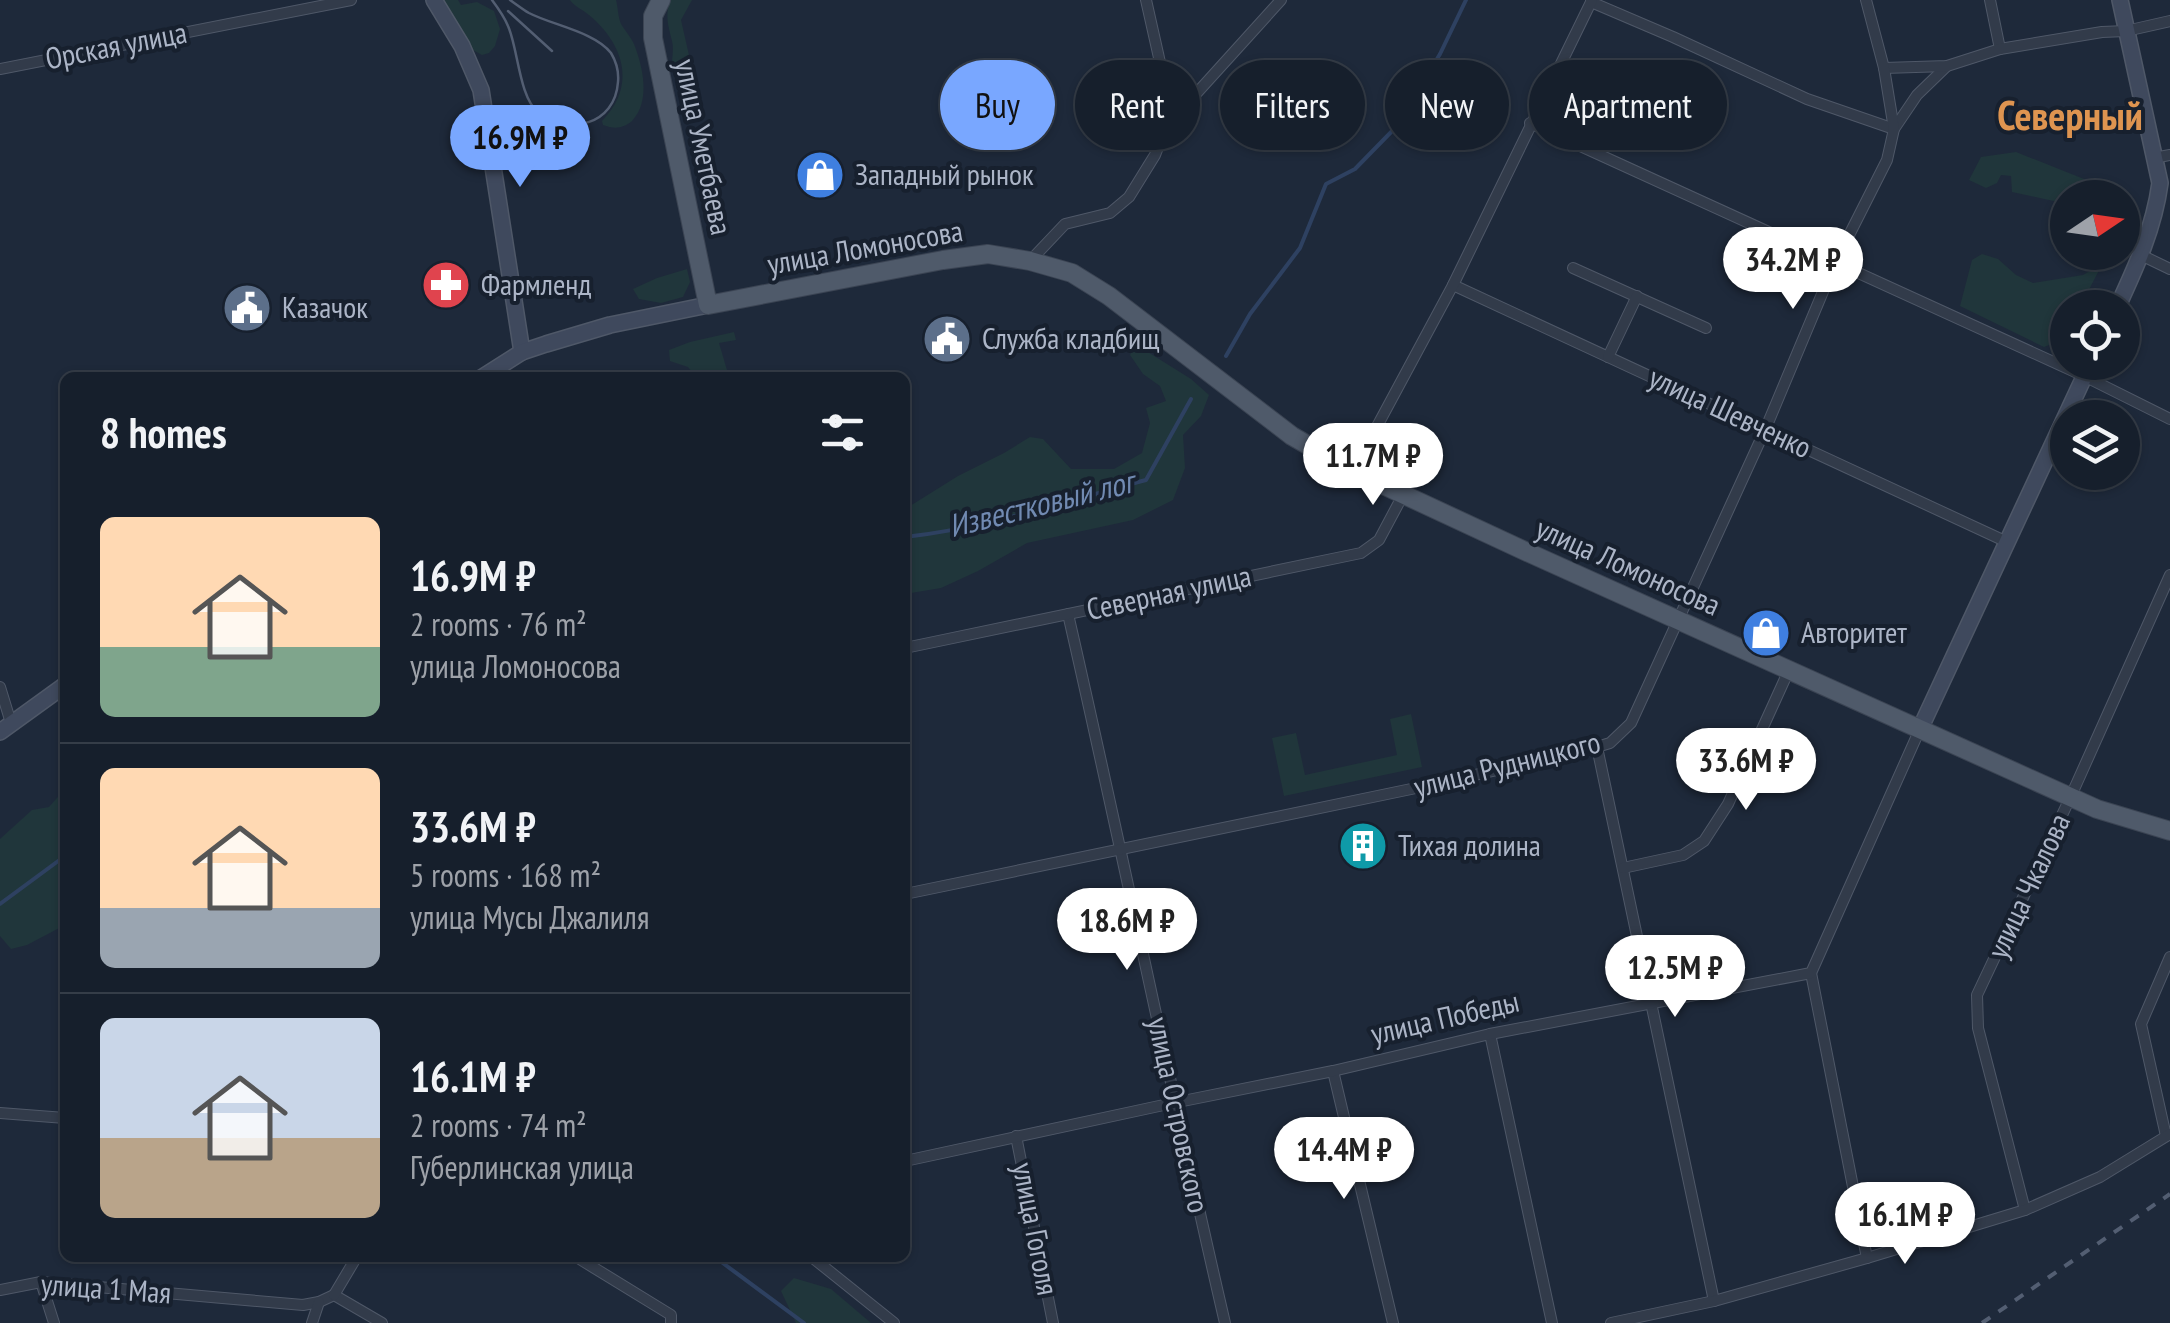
<!DOCTYPE html>
<html lang="en">
<head>
<meta charset="utf-8">
<style>
	body { margin:0; font-family:"PT Sans Narrow",sans-serif; background:#1f2734; color:#f1f3f6; height:100vh; display:flex; flex-direction:column; font-size:38px; white-space:nowrap }
	* { box-sizing:border-box; margin:0 }
	p { font-size:32px; color:#9ea2a9 }
	.icon { flex:none; width:55px; height:55px; fill:none; stroke:currentColor; stroke-width:2; stroke-linecap:round; stroke-linejoin:round }
	.map { position:relative; flex:1; overflow:hidden }
	.side { position:absolute; left:60px; top:372px; width:850px; height:890px; display:flex; flex-direction:column; background:#161f2c; border-radius:15px; box-shadow:0 2px 8px #0004,0 0 0 2px #353d48 }
	.side>* { flex:none }
	.guide { position:absolute; left:940px; top:60px; width:950px; height:90px; display:flex; gap:20px }
	.needle { width:65px; rotate:77deg }
	.buttons { position:absolute; left:2050px; top:180px; display:grid; gap:20px }
	.buttons a { display:grid; place-items:center; width:90px; height:90px; border-radius:50%; background:#161f2c; box-shadow:0 2px 8px #0004,0 0 0 2px #353d48; font-size:50px }
	.price { position:absolute; translate:-50% -85px; padding:0 22px; border-radius:35px; background:#fff; color:#222; font-size:32px; line-height:65px; filter:drop-shadow(0 2px 5px #0008) }
	.price::after { content:''; position:absolute; left:50%; top:60px; width:30px; height:22px; margin-left:-15px; background:inherit; clip-path:polygon(0 0,100% 0,50% 100%) }
	.price.current { background:#79a7ff; color:#111 }
	ul { padding:0; list-style:none }
	li { display:flex; align-items:center; gap:30px; height:250px; padding:0 40px }
	li+li { border-top:2px solid #353d48 }
	li span { display:grid; place-items:center; flex:none; width:280px; height:200px; border-radius:15px; color:#555 }
	li>.icon { margin-inline-start:auto }
	span .icon { width:120px; height:120px; fill:#fffc; stroke-width:1 }
	li b { font-size:42px }
	h2 { display:flex; justify-content:space-between; align-items:center; height:120px; padding:0 40px; font-size:42px }
	.tag { padding:0 35px; border-radius:45px; background:#161f2c; box-shadow:0 2px 8px #0004,0 0 0 2px #353d48; font-size:35px; line-height:90px }
	.tag.current { background:#79a7ff; color:#111 }
	.map>svg:first-child { display:block }
</style>
</head>
<body>
<div class="map">
<svg width="2170" height="1323" viewBox="0 0 2170 1323">
	<rect width="100%" height="100%" fill="#1e293a"/>
	<g fill="#20363b">
		<polygon points="443,0 458,0 461,5 477,2 494,11 500,29 495,46 489,53 482,55 473,50"/>
		<path d="M570,0H616C618,7 618,17 621,24C625,31 631,37 634,44C643,67 651,101 632,121C622,129 614,129 603,125L602,121C637,86 624,44 589,15C582,9 575,7 570,0Z"/>
		<path d="M670,0H692L681,20L691,64L686,69L687,82L684,86C664,72 676,57 672,41C668,25 665,16 670,0Z"/>
		<polygon points="2016,152 2104,187 2105,197 2068,198 2067,204 2012,192 2011,176 2001,175 1997,183 1986,188 1969,180 1981,157"/>
		<polygon points="2103,253 2108,253 2080,307 2068,308 2067,332 2064,339 2044,347 1960,306 1972,260 1982,254 1998,259 2016,275 2033,283 2083,275 2090,271"/>
		<polygon points="687,269 690,282 683,297 661,303 639,299 633,289 657,278"/>
		<polygon points="734,332 736,340 719,343 729,377 696,377 688,367 670,361 669,350 690,342"/>
		<polygon points="1135,344 1191,379 1209,395 1201,416 1183,435 1185,468 1173,500 1133,520 1027,543 978,571 941,588 905,594 905,506 910,506 958,476 1004,453 1030,437 1043,439 1071,469 1114,469 1142,453 1150,423 1146,408 1166,401 1160,386 1143,374 1130,355"/>
		<polygon points="1411,714 1422,767 1284,796 1272,738 1296,733 1305,775 1397,755 1390,719"/>
		<polygon points="65,789 65,925 27,945 11,949 0,936 0,839 32,810 49,807"/>
		<polygon points="794,1278 831,1289 871,1323 796,1323 781,1291"/>
	</g>
	<g fill="none" stroke-linecap="round" stroke-linejoin="round">
		<g stroke="#2e4161" stroke-width="4">
			<polyline points="1226,356 1250,314 1300,248 1326,184 1355,169 1397,126 1440,54 1466,0"/>
			<path d="M905,537C987,528 1067,501 1146,480L1191,399"/>
			<polyline points="0,904 65,856"/>
			<polyline points="716,1258 804,1323"/>
		</g>
		<g stroke="#4f5868" stroke-width="12">
			<g id="street">
				<polyline points="1146,0 1166,89 1166,126"/>
				<polyline points="1990,0 2000,49"/>
				<polyline points="1591,2 1673,37 1807,99 1894,129 1917,95 1947,66"/>
				<polyline points="1884,68 1947,66 2000,49 2102,32 2126,31 2170,21"/>
				<polyline points="0,69 351,0"/>
				<polyline points="1530,123 2084,376 2170,419"/>
				<polyline points="2154,158 2170,155"/>
				<polyline points="2141,255 2170,269"/>
				<polyline points="1030,261 1065,224 1110,213 1129,197 1155,155 1166,127 1281,0"/>
				<polyline points="1573,268 1706,328"/>
				<polyline points="1453,285 2007,542"/>
				<polyline points="1608,357 1637,296"/>
				<polyline points="1353,471 1453,285 1592,0"/>
				<path d="M1068,614C1122,850 1170,1087 1225,1323"/>
				<polyline points="905,648 1361,553 1379,540 1403,495"/>
				<polyline points="0,687 11,723"/>
				<polyline points="1597,747 1714,1301"/>
				<polyline points="1623,868 1683,855 1704,841 1728,804 1789,670"/>
				<polyline points="905,894 1440,783 1597,747 1610,743 1631,723 1765,430 1835,263 1887,160 1894,129 1884,68 1866,0"/>
				<polyline points="1811,973 1867,1258"/>
				<polyline points="1490,1034 1552,1323"/>
				<polyline points="1333,1071 1393,1323"/>
				<polyline points="0,1113 65,1118"/>
				<polyline points="1016,1136 1053,1323"/>
				<polyline points="2166,1136 2141,1024 2170,957"/>
				<polyline points="905,1161 1173,1103 1333,1071 1490,1034 1811,973 1920,729"/>
				<polyline points="2025,1210 1978,1028 1977,995 2071,796 2170,575"/>
				<polyline points="578,1258 671,1315 671,1323"/>
				<polyline points="813,1258 894,1323"/>
				<polyline points="41,1282 54,1323"/>
				<polyline points="0,1290 41,1282 303,1305 319,1302 334,1295"/>
				<polyline points="334,1295 382,1323"/>
				<polyline points="334,1295 356,1258"/>
				<polyline points="312,1323 319,1302"/>
				<polyline points="1611,1323 1714,1301 1867,1258 2025,1210 2100,1177 2170,1134"/>
			</g>
		</g>
		<g stroke="#4f5868" stroke-width="18">
			<g id="secondary">
				<polyline points="434,0 462,46 481,90 522,352"/>
				<path d="M2117,308C2136,267 2154,228 2160,183L2120,0"/>
				<polyline points="481,378 522,352 546,344 610,325 708,305"/>
				<polyline points="1920,729 2091,362"/>
				<polyline points="0,732 65,685"/>
			</g>
		</g>
		<g stroke="#3b4453" stroke-width="20">
			<polyline id="primary" points="661,0 653,16 653,38 708,305 943,260 988,254 1030,261 1072,273 1109,296 1292,436 1353,471 1527,552 2097,809 2170,831"/>
		</g>
		<use href="#street" stroke="#323b4a" stroke-width="10"/>
		<use href="#secondary" stroke="#3f495d" stroke-width="15"/>
		<use href="#primary" stroke="#4f5a6a" stroke-width="18"/>
		<g stroke="#535e72" stroke-width="2.5">
			<path d="M492,0C498,8 504,16 508,26C518,48 519,97 538,112C569,136 615,125 618,82C619,71 617,63 611,53C595,32 552,25 529,13C522,9 516,4 510,0"/>
			<polyline points="508,11 552,51"/>
		</g>
		<polyline stroke="#535e72" stroke-width="4" stroke-dasharray="10 10" stroke-linecap="butt" points="1982,1323 2170,1194"/>
	</g>
	<defs>
		<g id="shop-disc" transform="scale(2.5)"><circle r="9.5" fill="#3f7fe0" stroke="#17202e"/><path d="M-5-2.5h2.3a2.7 3.5 0 0 1 5.4 0H5L5.5 6h-11ZM-1.5-2.5h3a1.5 2.3 0 0 0-3 0Z" fill="#fff"/></g>
		<g id="pharmacy-disc" transform="scale(2.5)"><circle r="9.5" fill="#e0444e" stroke="#17202e"/><path d="M-2-6h4v4h4v4h-4v4h-4v-4h-4v-4h4Z" fill="#fff"/></g>
		<g id="civic-disc" transform="scale(2.5)"><circle r="9.5" fill="#5c6f8a" stroke="#17202e"/><path d="M-.6-6.5H3V-4.5H.6V-3L4-1V1h2V6H-6V1h2V-1L-.6-3ZM-1.2 2.5V6h2.4V2.5Z" fill="#fff"/></g>
		<g id="building-disc" transform="scale(2.5)"><circle r="9.5" fill="#0f9aa8" stroke="#17202e"/><path d="M-4-6H4V6H1V3H-1V6H-4ZM-2.5-4.3h1.7v1.8h-1.7ZM.8-4.3h1.7v1.8H.8ZM-2.5-1h1.7V.8h-1.7ZM.8-1h1.7V.8H.8Z" fill="#fff"/></g>
	</defs>
	<g fill-rule="evenodd">
		<use href="#shop-disc" x="820" y="175"/>
		<use href="#pharmacy-disc" x="446" y="285"/>
		<use href="#civic-disc" x="247" y="308"/>
		<use href="#civic-disc" x="947" y="339"/>
		<use href="#shop-disc" x="1766" y="633"/>
		<use href="#building-disc" x="1363" y="846"/>
	</g>
	<g text-anchor="middle" stroke-width="8" stroke-linejoin="round" paint-order="stroke">
		<g font-size="30" fill="#acb5c7" stroke="#17202e">
			<text transform="translate(116 46) rotate(-11)" y="10">Орская улица</text>
			<text transform="translate(703 147) rotate(78)" y="10">улица Уметбаева</text>
			<text transform="translate(865 248) rotate(-10)" y="10">улица Ломоносова</text>
			<text transform="translate(1730 413) rotate(25)" y="10">улица Шевченко</text>
			<text transform="translate(1628 567) rotate(24)" y="10">улица Ломоносова</text>
			<text transform="translate(1169 593) rotate(-12)" y="10">Северная улица</text>
			<text transform="translate(1507 765) rotate(-14)" y="10">улица Рудницкого</text>
			<text transform="translate(2029 886) rotate(-65)" y="10">улица Чкалова</text>
			<text transform="translate(1445 1018) rotate(-13)" y="10">улица Победы</text>
			<text transform="translate(1178 1115) rotate(78)" y="10">улица Островского</text>
			<text transform="translate(1035 1229) rotate(79)" y="10">улица Гоголя</text>
			<text transform="translate(106 1289) rotate(4)" y="10">улица 1 Мая</text>
		</g>
		<g font-size="30" fill="#acb5c7" stroke="#17202e" text-anchor="start">
			<text x="855" y="185">Западный рынок</text>
			<text x="481" y="295">Фармленд</text>
			<text x="282" y="318">Казачок</text>
			<text x="982" y="349">Служба кладбищ</text>
			<text x="1801" y="643">Авторитет</text>
			<text x="1398" y="856">Тихая долина</text>
		</g>
		<g font-size="32" font-style="italic" fill="#718ab2" stroke="#17202e">
			<text transform="translate(1041 504) rotate(-14)" y="11">Известковый лог</text>
		</g>
		<g font-size="40" font-weight="bold" fill="#de9450" stroke="#17202e">
			<text x="2070" y="130">Северный</text>
		</g>
	</g>
</svg>
<div class="buttons">
<a><svg class="needle" viewBox="-14 -14 28 28"><path d="M0-13l5 13h-10z" fill="#e53935"/><path d="M0 13l5-13h-10z" fill="#9ea2a9"/></svg></a>
<a><svg class="icon" aria-label="locate" viewBox="0 0 24 24"><circle cx="12" cy="12" r="6"/><path d="M12 2v4M12 18v4M2 12h4M18 12h4"/></svg></a>
<a><svg class="icon" aria-label="layers" viewBox="0 0 24 24"><path d="M12 4l9 5-9 5-9-5zM3 14l9 5 9-5"/></svg></a>
</div>
<b class="price current" style="left:520px;top:190px">16.9M ₽</b>
<b class="price" style="left:1793px;top:312px">34.2M ₽</b>
<b class="price" style="left:1373px;top:508px">11.7M ₽</b>
<b class="price" style="left:1746px;top:813px">33.6M ₽</b>
<b class="price" style="left:1127px;top:973px">18.6M ₽</b>
<b class="price" style="left:1675px;top:1020px">12.5M ₽</b>
<b class="price" style="left:1344px;top:1202px">14.4M ₽</b>
<b class="price" style="left:1905px;top:1267px">16.1M ₽</b>
<div class="guide">
<a class="tag current">Buy</a>
<a class="tag">Rent</a>
<a class="tag">Filters</a>
<a class="tag">New</a>
<a class="tag">Apartment</a>
</div>
<section class="side">
<h2>8 homes<svg class="icon" aria-label="filters" viewBox="0 0 24 24"><path d="M4 7h16M4 17h16"/><circle cx="9" cy="7" r="2"/><circle cx="15" cy="17" r="2"/></svg></h2>
<ul>
<li><span style="background:linear-gradient(#ffd9b3 65%,#7fa58c 0)"><svg class="icon" aria-label="home" viewBox="0 0 24 24"><path d="M3 11l9-7 9 7M6 9v11h12V9"/></svg></span><div><b>16.9M ₽</b><p>2 rooms · 76 m²</p><p>улица Ломоносова</p></div></li>
<li><span style="background:linear-gradient(#ffd9b3 70%,#9aa5b1 0)"><svg class="icon" aria-label="home" viewBox="0 0 24 24"><path d="M3 11l9-7 9 7M6 9v11h12V9"/></svg></span><div><b>33.6M ₽</b><p>5 rooms · 168 m²</p><p>улица Мусы Джалиля</p></div></li>
<li><span style="background:linear-gradient(#c9d6e8 60%,#b9a48a 0)"><svg class="icon" aria-label="home" viewBox="0 0 24 24"><path d="M3 11l9-7 9 7M6 9v11h12V9"/></svg></span><div><b>16.1M ₽</b><p>2 rooms · 74 m²</p><p>Губерлинская улица</p></div></li>
</ul>
</section>
</div>
</body>
</html>
